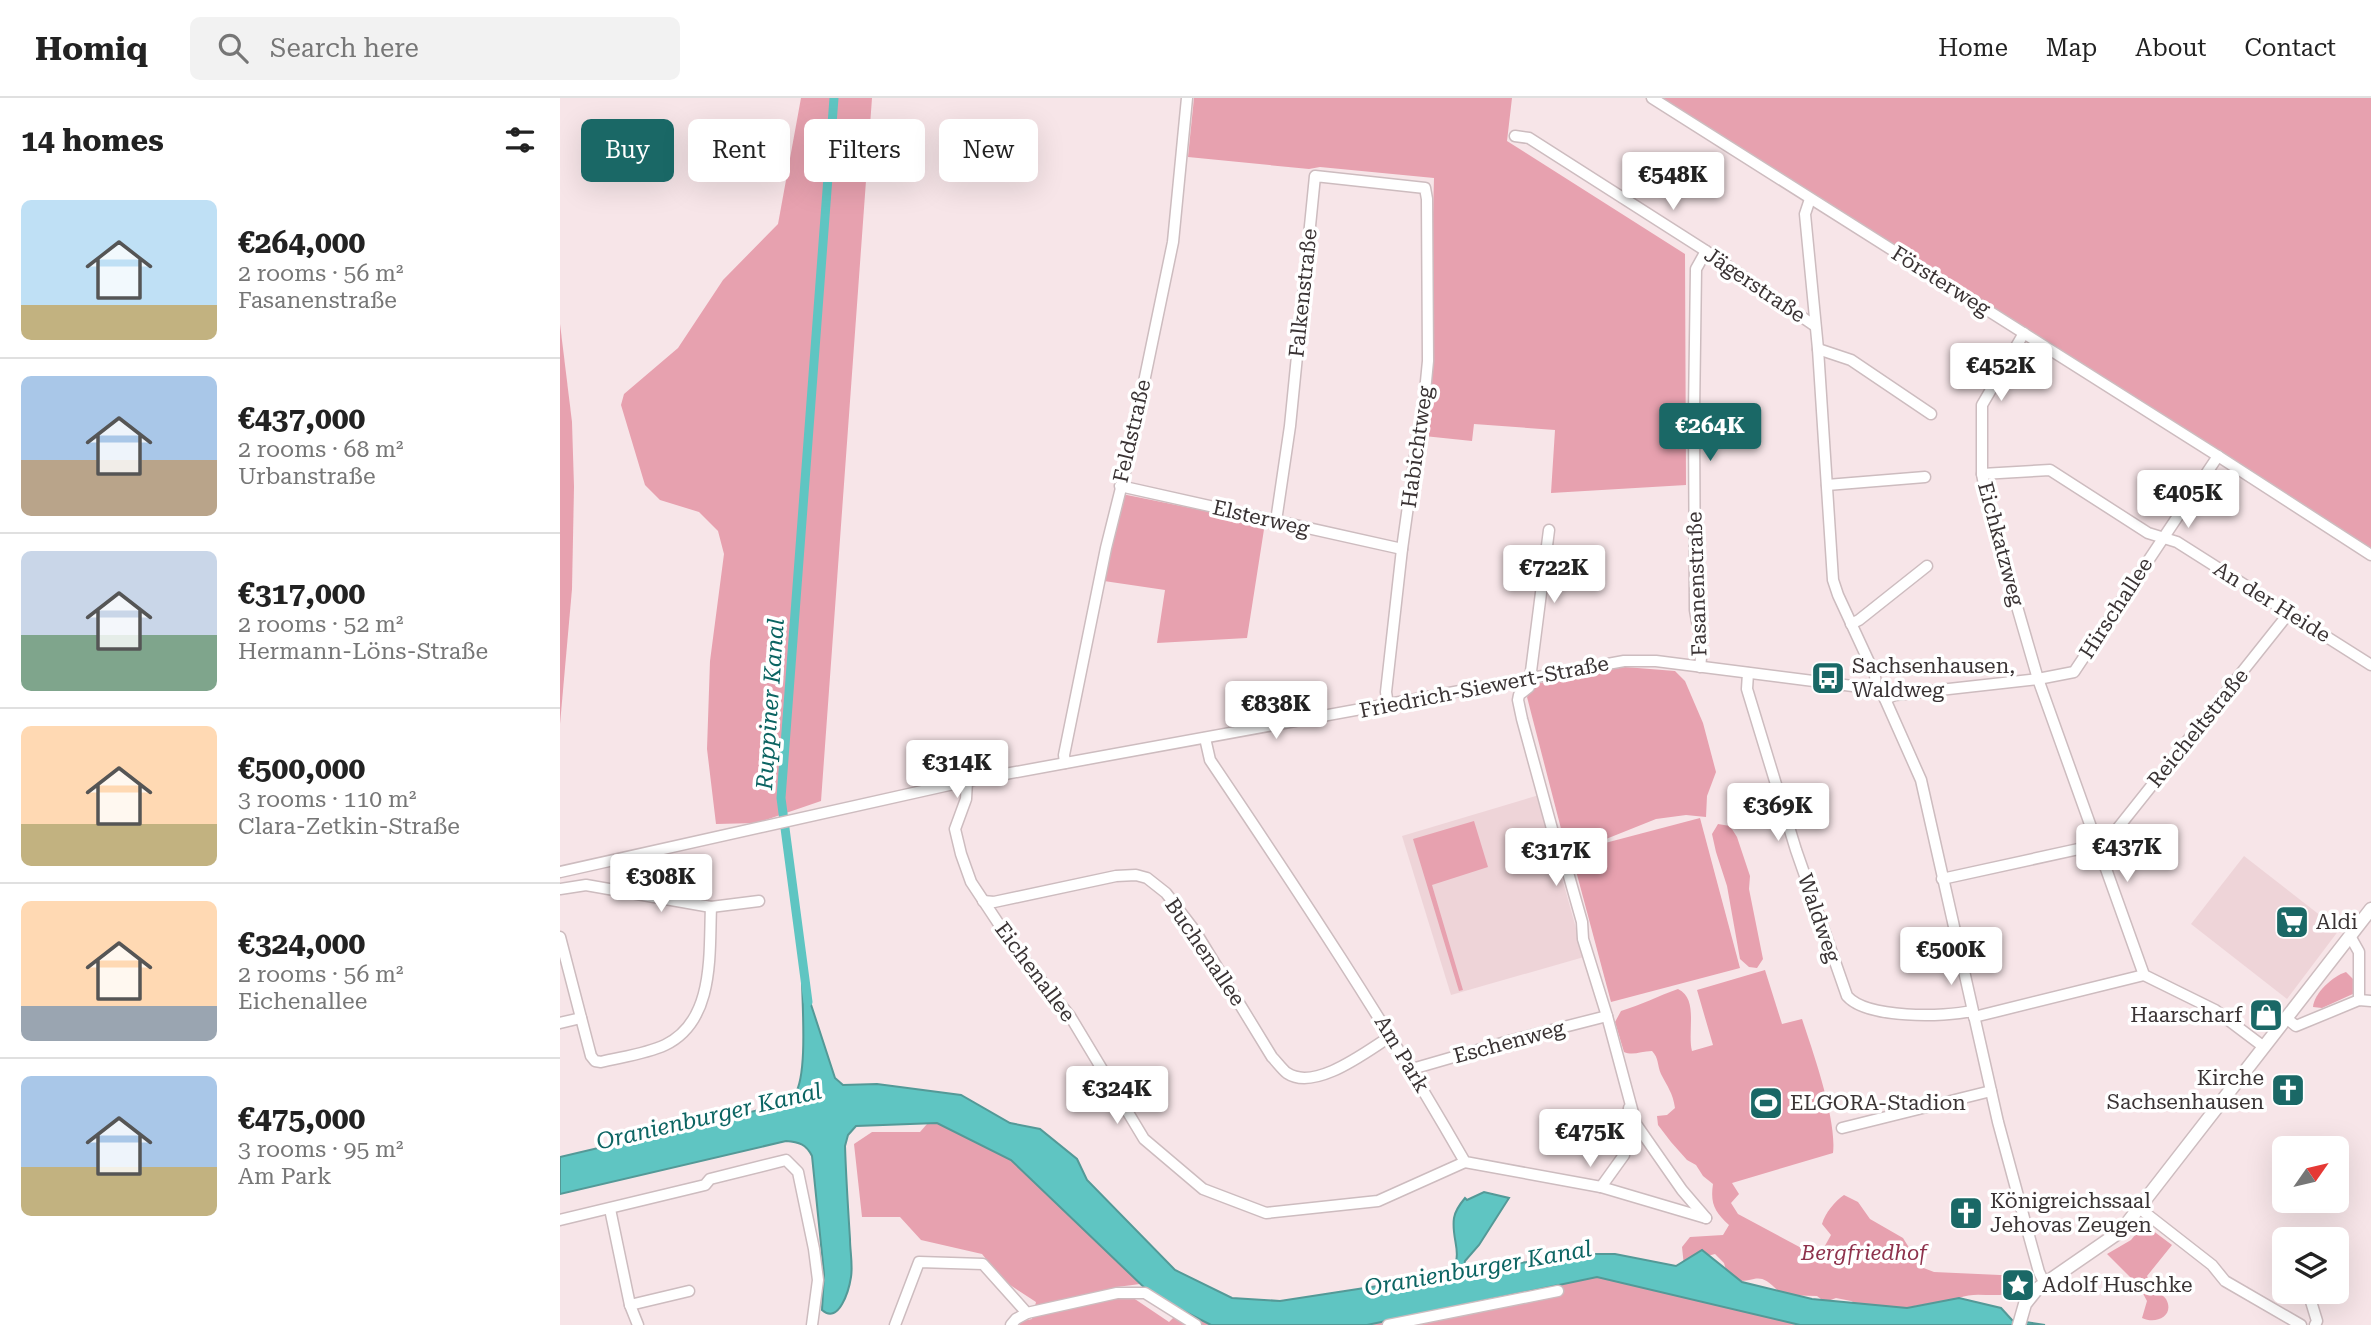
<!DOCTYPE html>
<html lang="en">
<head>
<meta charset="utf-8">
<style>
	body { margin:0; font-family:"Roboto Serif",serif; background:#f2f2f2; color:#222; height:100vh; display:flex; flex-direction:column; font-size:26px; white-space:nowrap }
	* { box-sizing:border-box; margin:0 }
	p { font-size:23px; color:#767676 }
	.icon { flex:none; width:38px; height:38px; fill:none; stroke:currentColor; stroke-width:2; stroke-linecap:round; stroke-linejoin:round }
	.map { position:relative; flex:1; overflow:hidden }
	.details { display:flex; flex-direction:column; background:#fff; width:560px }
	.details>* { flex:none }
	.guide { position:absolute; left:21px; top:21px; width:665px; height:63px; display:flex; gap:14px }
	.needle { width:46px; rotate:56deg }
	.tools { position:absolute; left:1712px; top:1038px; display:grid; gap:14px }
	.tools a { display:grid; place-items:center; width:77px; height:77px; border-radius:10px; background:#fff; box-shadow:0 7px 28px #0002; font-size:35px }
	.price { position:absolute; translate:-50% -60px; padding:0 16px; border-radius:7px; background:#fff; color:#222; font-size:23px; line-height:46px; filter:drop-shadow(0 2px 4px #0008) }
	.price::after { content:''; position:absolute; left:50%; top:42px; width:21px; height:16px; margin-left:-10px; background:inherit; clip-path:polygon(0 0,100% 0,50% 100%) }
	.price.selected { background:#1a6866; color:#fff }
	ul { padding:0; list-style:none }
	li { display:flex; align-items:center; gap:21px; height:175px; padding:0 21px }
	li+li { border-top:2px solid #e0e0e0 }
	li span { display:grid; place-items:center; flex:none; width:196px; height:140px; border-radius:10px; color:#555 }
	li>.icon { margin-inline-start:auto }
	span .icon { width:84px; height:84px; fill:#fffc; stroke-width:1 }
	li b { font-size:30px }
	h2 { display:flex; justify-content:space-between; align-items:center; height:84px; padding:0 21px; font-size:30px }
	.pill { padding:0 24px; border-radius:10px; background:#fff; box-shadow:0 7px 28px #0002; font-size:24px; line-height:63px }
	.pill.selected { background:#1a6866; color:#fff }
	header { display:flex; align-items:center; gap:42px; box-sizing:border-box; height:98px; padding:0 35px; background:#fff; border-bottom:2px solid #e0e0e0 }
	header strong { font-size:33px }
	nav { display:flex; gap:38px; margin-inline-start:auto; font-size:24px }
	.search { width:490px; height:63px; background:#f2f2f2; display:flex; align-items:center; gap:18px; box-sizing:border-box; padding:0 24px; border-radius:10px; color:#767676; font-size:26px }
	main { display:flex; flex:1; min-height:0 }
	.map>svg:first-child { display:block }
</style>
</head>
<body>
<header>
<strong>Homiq</strong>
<div class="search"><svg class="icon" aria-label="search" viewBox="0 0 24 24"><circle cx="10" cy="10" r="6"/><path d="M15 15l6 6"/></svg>Search here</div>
<nav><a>Home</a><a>Map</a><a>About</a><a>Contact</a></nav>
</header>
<main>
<section class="details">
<h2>14 homes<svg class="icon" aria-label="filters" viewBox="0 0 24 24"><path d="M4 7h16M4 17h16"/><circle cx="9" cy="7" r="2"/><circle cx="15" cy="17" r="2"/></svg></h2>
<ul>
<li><span style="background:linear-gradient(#bfe0f5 75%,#c2b280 0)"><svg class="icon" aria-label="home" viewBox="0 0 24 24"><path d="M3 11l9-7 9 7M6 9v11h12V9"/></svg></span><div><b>€264,000</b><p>2 rooms · 56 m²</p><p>Fasanenstraße</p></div></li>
<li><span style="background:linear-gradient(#a9c7e8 60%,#b9a48a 0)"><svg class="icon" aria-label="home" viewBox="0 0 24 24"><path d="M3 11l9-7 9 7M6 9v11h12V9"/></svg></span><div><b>€437,000</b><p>2 rooms · 68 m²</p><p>Urbanstraße</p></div></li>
<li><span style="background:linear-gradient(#c9d6e8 60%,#7fa58c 0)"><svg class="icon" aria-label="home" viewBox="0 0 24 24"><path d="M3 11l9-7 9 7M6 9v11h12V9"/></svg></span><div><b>€317,000</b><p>2 rooms · 52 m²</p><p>Hermann-Löns-Straße</p></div></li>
<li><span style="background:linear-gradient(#ffd9b3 70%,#c2b280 0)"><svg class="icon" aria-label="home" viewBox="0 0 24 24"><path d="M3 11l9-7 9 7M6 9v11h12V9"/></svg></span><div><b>€500,000</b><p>3 rooms · 110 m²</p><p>Clara-Zetkin-Straße</p></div></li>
<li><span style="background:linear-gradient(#ffd9b3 75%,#9aa5b1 0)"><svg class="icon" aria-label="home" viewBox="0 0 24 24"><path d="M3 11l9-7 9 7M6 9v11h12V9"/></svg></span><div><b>€324,000</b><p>2 rooms · 56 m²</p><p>Eichenallee</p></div></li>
<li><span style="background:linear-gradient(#a9c7e8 65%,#c2b280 0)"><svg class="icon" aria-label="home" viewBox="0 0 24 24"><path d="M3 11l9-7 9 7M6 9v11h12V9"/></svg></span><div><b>€475,000</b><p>3 rooms · 95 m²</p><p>Am Park</p></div></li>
</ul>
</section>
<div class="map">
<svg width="1811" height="1227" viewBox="0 0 1811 1227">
	<rect width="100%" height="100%" fill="#f7e5e8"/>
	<g fill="#eed4d8">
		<polygon points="979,697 1024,859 891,897 842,738"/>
		<polygon points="1684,758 1779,832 1727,901 1631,826"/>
	</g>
	<g fill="#e7a1af">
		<polygon points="241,0 312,0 261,703 197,725 156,726 147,651 150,563 164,456 158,433 139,414 100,402 85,387 61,307 64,296 118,250 163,182 218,126"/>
		<polygon points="634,0 952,0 947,43 1125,156 1126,387 991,395 995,332 914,326 912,343 864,338 869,263 874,80 760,69 749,71 628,59"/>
		<polygon points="1102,0 1811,0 1811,451"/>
		<polygon points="0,226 12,324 14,389 12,491 0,626"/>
		<polygon points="562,396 705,425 687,540 597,545 605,492 544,483"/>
		<polygon points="1065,569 1115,573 1125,583 1143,625 1156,674 1147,698 1146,719 1126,717 1096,721 1046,741 1036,741 1006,750 967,599 975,586"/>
		<polygon points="1140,720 1180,870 1051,904 1011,754"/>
		<polygon points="914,723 928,769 872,787 903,892 899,893 853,741"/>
		<polygon points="1158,726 1170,728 1177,739 1190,778 1189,791 1203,861 1197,870 1189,869 1180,861 1167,788 1156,754 1152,736"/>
		<path d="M1205,872L1222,926L1242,921C1253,954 1277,1022 1273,1055L1172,1085L1179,1096L1171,1105L1178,1116L1247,1153L1254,1154L1255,1159L1262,1153L1271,1137L1262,1126C1265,1115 1275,1103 1284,1097L1298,1104L1310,1121L1343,1140L1361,1169L1374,1174L1462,1178L1455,1193C1437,1202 1417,1192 1399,1200L1316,1215L1291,1203L1276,1200L1265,1204L1257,1198L1222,1197C1196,1169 1199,1186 1169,1183L1164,1165L1155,1156L1139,1160L1124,1168L1122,1149L1130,1139L1163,1137L1169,1127C1155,1114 1150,1106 1153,1086L1143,1078L1136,1067L1127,1062L1111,1044L1098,1027L1097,1018L1107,1017L1115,1010C1113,995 1107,988 1101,976C1097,967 1099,960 1092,953C1081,953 1073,958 1064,954L1055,924L1061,913C1081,907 1098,898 1118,891C1139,901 1127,933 1132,953L1153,947L1137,892Z"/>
		<path d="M1786,874L1795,883V895L1762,910L1753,909C1754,895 1773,878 1786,874Z"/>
		<polygon points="377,1025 451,1062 580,1186 557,1189 609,1224 621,1212 651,1227 459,1227 463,1223 472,1221 476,1204 444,1183 422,1156 361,1142 340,1119 302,1119 294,1046 312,1034 360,1034 367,1026"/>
		<path d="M1584,1126L1612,1147L1587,1178C1590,1183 1593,1189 1597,1193C1600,1196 1604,1198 1606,1201C1615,1217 1597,1227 1582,1220L1587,1203L1579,1188L1547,1156L1571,1142Z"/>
		<polygon points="1037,1179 1240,1227 807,1227"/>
	</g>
	<path fill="#5fc5c2" stroke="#549997" stroke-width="2" d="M242,879L275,980L283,987L317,986L401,997L450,1025L480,1031L517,1061L527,1082L615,1172L672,1200L720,1203L876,1179C912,1165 890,1147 894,1120C895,1113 900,1106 905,1100L907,1102L924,1094L949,1100L919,1147L905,1163L904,1170L908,1174L1013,1156H1055L1116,1168L1142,1152L1182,1184L1252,1201L1347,1210L1399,1200L1441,1210L1452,1222L1485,1227H1240L1037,1179L807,1227H651L592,1197L451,1062L377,1025L296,1028L288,1037L285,1048C286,1079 288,1110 290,1141C290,1153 293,1167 291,1179C289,1192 279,1227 262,1212L264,1176L252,1058C246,1046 239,1044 226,1043L0,1096V1059L216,1008C224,1005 230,1003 235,996C248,976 242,905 242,879Z"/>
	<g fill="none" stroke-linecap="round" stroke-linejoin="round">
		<polyline stroke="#5fc5c2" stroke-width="9" points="248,904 221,700 274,0"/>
		<g stroke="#cdbcbf" stroke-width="13">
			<g id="minor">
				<polyline points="1092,0 1658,358 1811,457"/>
				<polyline points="955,38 969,40 1146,153 1255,228"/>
				<polyline points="1250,101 1245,116 1258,251 1273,482 1278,497 1315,577 1316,591"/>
				<polyline points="1464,235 1422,307 1422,376 1429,412 1478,581 1584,877 1655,912 1704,949"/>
				<polyline points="1258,251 1291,262 1371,316"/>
				<polyline points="1422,376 1490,372 1588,435 1617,444 1811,567"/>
				<polyline points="1267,387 1365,379"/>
				<polyline points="560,388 842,451"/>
				<polyline points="716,423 730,328 755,78 865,90 867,101 868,263 859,355 855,358 842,451 826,594 828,607"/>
				<polyline points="989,432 969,589 959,597 958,602 962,621 994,738 1003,757 1022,824 1023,841 1047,918 1076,1026 1122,1092 1146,1120"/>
				<polyline points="1291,526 1299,522 1367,468"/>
				<polyline points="1140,569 1142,551 1135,512 1134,316 1136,171 1146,153"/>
				<path d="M1188,575L1187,591L1236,752L1287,898C1307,921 1384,919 1412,913"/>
				<polyline points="1316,591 1321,594 1325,601 1361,682 1438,1024 1464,1120 1479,1174 1484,1184"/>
				<polyline points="1325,601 1335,597 1478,581 1514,574 1658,358"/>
				<path d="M645,640L650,662C739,794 826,926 905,1064L1041,1089L1146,1120"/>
				<polyline points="505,665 504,657 546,450 567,366 613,144 627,0"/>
				<polyline points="407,683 406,701 395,731 401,756 411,784 454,849 510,918 584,1041 643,1091 706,1115 818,1103 905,1064"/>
				<polyline points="0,774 407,683 1064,563 1096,563 1316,591"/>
				<polyline points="1382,781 1546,745 1729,515"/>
				<polyline points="0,791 26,787 151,809 199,803"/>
				<path d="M423,803L434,804L556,778L576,777L587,780L606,795L635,833L712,959C717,964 722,971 727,975C755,994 807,953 831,938"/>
				<polyline points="1790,838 1799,854 1799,902"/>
				<path d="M0,839L31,958L35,963L41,964C61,959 86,956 105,947C155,923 149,856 151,809"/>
				<polyline points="1414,919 1584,877"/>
				<polyline points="1726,920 1736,928 1799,902 1811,903"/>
				<polyline points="0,925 21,920"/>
				<polyline points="852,971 949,943 1047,918"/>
				<polyline points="1282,1030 1431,993"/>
				<polyline points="1041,1089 1064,1057 1069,1010"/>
				<polyline points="1579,1110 1652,1167 1665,1183 1741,1227"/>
				<polyline points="50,1111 70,1207 78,1227"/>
				<polyline points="0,1122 145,1087 150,1081 226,1062 238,1074 254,1151 258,1182 252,1227"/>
				<polyline points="1749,1197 1757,1223 1755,1227"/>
				<polyline points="70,1207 129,1193"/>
				<polyline points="335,1227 359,1164 423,1166 467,1215 557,1195 585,1195 636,1227"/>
				<polyline points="451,1227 456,1221 467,1215"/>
				<polyline points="828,1227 998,1193"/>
			</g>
		</g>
		<g stroke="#cdbcbf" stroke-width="15">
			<polyline id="major" points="1459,1227 1465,1206 1477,1191 1561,1133 1811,811"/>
		</g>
		<use href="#minor" stroke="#fff" stroke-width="10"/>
		<use href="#major" stroke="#fff" stroke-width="12"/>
	</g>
	<defs>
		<g id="bus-square" transform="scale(1.75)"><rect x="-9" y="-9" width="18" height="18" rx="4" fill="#1a6866" stroke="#fff"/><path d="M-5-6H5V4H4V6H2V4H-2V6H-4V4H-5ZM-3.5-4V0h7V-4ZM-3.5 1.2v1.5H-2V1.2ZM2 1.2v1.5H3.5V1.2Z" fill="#fff"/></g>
		<g id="supermarket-square" transform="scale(1.75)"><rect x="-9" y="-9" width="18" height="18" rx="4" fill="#1a6866" stroke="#fff"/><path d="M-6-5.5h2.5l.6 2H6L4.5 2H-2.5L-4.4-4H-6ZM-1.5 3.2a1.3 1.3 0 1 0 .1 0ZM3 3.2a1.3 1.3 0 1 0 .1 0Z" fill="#fff"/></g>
		<g id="shop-square" transform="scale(1.75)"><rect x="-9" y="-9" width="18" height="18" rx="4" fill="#1a6866" stroke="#fff"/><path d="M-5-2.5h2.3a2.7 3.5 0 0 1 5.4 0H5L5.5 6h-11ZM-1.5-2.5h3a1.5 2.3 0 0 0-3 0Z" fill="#fff"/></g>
		<g id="church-square" transform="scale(1.75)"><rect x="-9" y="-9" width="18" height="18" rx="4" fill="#1a6866" stroke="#fff"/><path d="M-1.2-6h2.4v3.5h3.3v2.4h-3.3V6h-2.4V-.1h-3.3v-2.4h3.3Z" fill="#fff"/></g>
		<g id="stadium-square" transform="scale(1.75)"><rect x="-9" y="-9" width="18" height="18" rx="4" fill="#1a6866" stroke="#fff"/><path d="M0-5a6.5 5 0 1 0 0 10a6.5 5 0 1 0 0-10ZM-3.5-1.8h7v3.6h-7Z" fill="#fff"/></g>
		<g id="sight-square" transform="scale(1.75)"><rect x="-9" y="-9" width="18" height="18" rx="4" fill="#1a6866" stroke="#fff"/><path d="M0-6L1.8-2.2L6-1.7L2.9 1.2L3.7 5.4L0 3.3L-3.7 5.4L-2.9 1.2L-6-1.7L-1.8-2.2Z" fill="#fff"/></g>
	</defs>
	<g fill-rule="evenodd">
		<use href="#bus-square" x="1268" y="580"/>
		<use href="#supermarket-square" x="1732" y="824"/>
		<use href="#shop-square" x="1706" y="917"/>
		<use href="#church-square" x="1728" y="992"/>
		<use href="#stadium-square" x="1206" y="1005"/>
		<use href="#church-square" x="1406" y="1115"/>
		<use href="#sight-square" x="1458" y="1187"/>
	</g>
	<g text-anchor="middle" stroke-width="7" stroke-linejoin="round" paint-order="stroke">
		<g font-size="21" fill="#3a3334" stroke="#fff">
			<text transform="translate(1381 183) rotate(32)" y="7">Försterweg</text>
			<text transform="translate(1195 187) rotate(34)" y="7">Jägerstraße</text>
			<text transform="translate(743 195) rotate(-84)" y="7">Falkenstraße</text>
			<text transform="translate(572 333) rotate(-77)" y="7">Feldstraße</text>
			<text transform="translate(857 349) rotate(-82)" y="7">Habichtweg</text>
			<text transform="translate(701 420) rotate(13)" y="7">Elsterweg</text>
			<text transform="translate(1441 446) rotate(75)" y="7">Eichkatzweg</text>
			<text transform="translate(1137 486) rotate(-92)" y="7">Fasanenstraße</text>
			<text transform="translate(1712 504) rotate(32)" y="7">An der Heide</text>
			<text transform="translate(1556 510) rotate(-57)" y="7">Hirschallee</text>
			<text transform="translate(924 589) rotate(-11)" y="7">Friedrich-Siewert-Straße</text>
			<text transform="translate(1638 630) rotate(-51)" y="7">Reicheltstraße</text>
			<text transform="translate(1259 820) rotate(71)" y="7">Waldweg</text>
			<text transform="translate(645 854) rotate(56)" y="7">Buchenallee</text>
			<text transform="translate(475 874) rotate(53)" y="7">Eichenallee</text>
			<text transform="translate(949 944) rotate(-15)" y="7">Eschenweg</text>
			<text transform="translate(842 956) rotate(59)" y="7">Am Park</text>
		</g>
		<g font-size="21" fill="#3a3334" stroke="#fff" text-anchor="start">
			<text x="1292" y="575">Sachsenhausen,<tspan x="1292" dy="24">Waldweg</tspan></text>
			<text x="1756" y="831">Aldi</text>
			<text x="1682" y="924" text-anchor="end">Haarscharf</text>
			<text x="1704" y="987" text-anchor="end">Kirche<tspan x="1704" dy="24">Sachsenhausen</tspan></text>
			<text x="1230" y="1012">ELGORA-Stadion</text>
			<text x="1430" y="1110">Königreichssaal<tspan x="1430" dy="24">Jehovas Zeugen</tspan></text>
			<text x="1482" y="1194">Adolf Huschke</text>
		</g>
		<g font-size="21" font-style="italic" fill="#8e324c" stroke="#fff">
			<text x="1304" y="1162">Bergfriedhof</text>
		</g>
		<g font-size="23" font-style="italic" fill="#0b6462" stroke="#fff">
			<text transform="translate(210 606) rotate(-86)" y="8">Ruppiner Kanal</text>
			<text transform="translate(149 1018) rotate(-13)" y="8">Oranienburger Kanal</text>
			<text transform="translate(918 1170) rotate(-10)" y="8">Oranienburger Kanal</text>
		</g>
	</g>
</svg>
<div class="tools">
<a><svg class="needle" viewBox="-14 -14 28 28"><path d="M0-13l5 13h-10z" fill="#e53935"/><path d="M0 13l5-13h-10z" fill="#767676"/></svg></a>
<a><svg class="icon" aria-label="layers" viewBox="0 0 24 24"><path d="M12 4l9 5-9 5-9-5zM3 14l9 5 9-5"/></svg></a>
</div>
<b class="price" style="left:1113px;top:114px">€548K</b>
<b class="price" style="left:1441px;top:305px">€452K</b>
<b class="price selected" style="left:1150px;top:365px">€264K</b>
<b class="price" style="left:1628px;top:432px">€405K</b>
<b class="price" style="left:994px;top:507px">€722K</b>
<b class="price" style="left:716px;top:643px">€838K</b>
<b class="price" style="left:397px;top:702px">€314K</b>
<b class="price" style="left:1218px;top:745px">€369K</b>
<b class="price" style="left:1567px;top:786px">€437K</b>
<b class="price" style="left:996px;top:790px">€317K</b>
<b class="price" style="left:101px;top:816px">€308K</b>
<b class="price" style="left:1391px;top:889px">€500K</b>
<b class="price" style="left:557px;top:1028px">€324K</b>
<b class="price" style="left:1030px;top:1071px">€475K</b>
<div class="guide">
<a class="pill selected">Buy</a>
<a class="pill">Rent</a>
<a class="pill">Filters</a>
<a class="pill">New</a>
</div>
</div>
</main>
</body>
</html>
